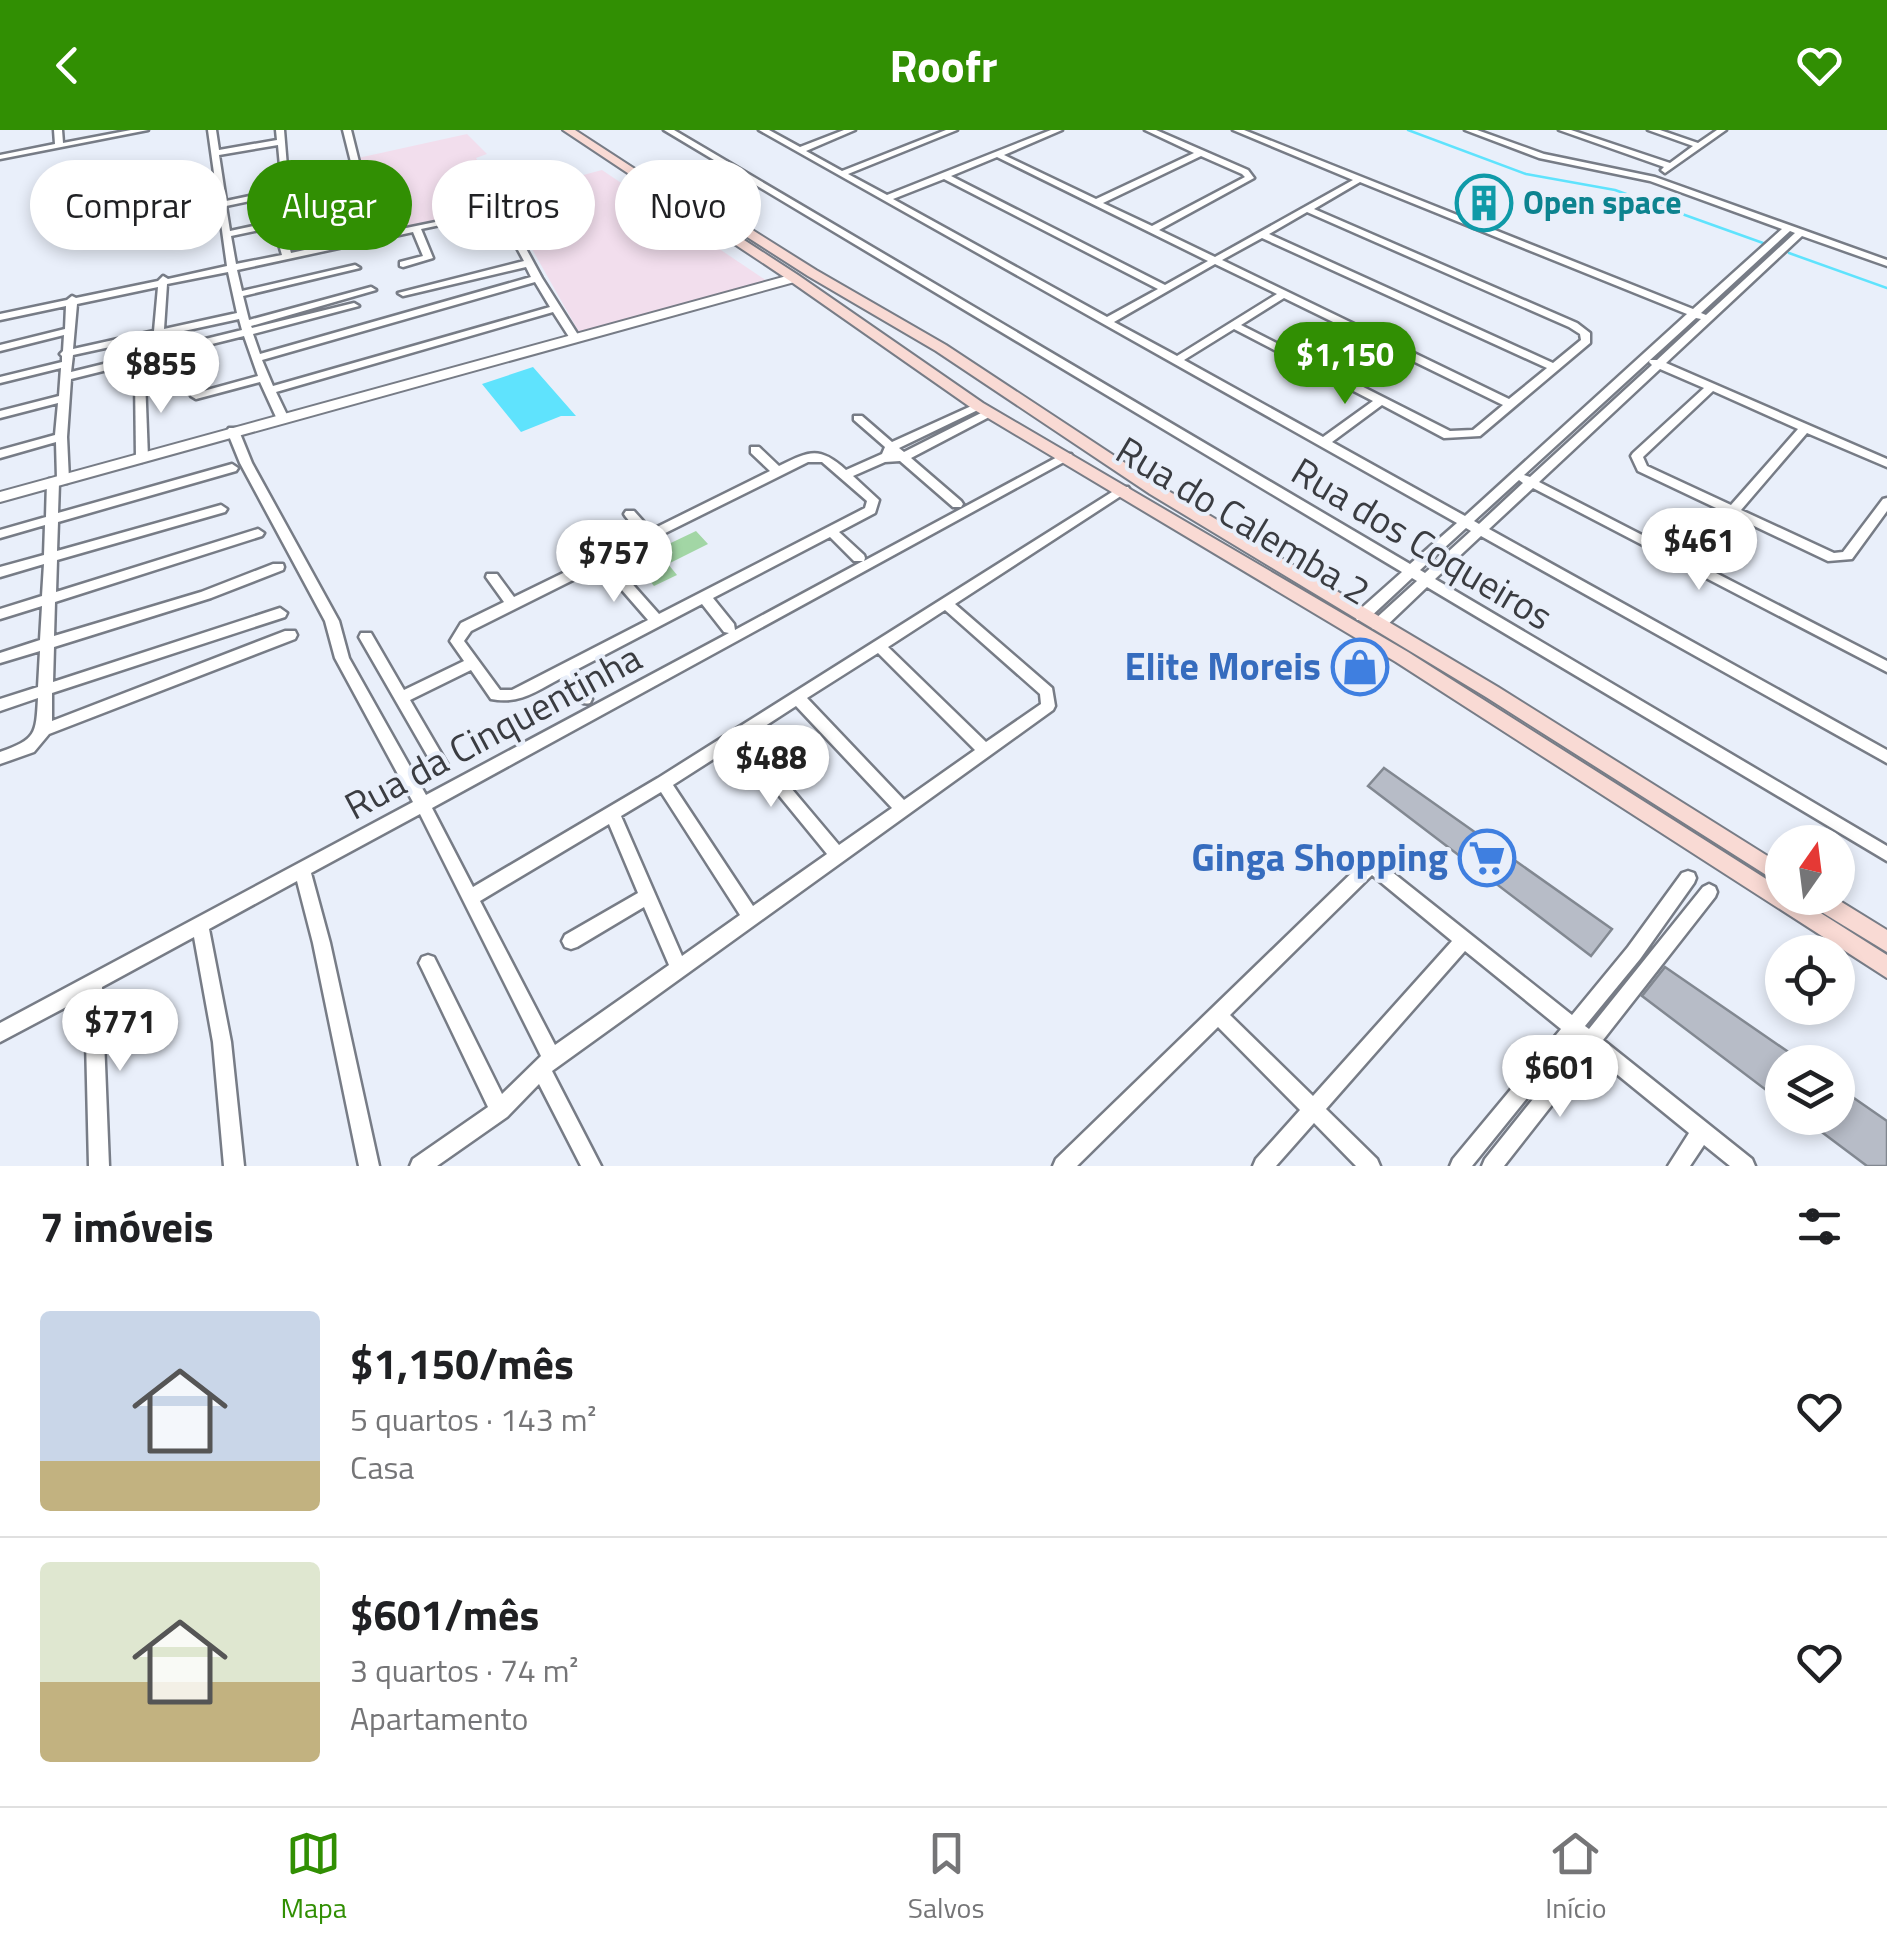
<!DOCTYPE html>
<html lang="pt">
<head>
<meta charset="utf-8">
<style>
	body { margin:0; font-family:"Titillium Web",sans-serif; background:#f6f6f6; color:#202124; height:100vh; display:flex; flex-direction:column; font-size:38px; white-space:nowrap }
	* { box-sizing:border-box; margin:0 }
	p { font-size:32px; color:#757577 }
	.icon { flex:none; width:55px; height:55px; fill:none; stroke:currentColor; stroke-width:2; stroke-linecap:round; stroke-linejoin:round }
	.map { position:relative; height:1036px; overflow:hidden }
	.panel { display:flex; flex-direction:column; background:#fff; flex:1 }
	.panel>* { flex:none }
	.hud { position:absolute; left:30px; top:30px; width:1000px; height:90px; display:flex; gap:20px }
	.needle { width:65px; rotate:14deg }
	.fabs { position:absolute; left:1765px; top:695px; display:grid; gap:20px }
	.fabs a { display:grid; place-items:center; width:90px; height:90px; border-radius:50%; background:#fff; box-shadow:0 5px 15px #0003; font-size:50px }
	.price { position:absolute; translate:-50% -85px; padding:0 22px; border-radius:35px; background:#fff; color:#222; font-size:32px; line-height:65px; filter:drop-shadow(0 2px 5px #0008) }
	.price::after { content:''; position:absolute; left:50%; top:60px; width:30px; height:22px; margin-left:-15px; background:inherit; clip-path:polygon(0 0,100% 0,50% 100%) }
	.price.active { background:#318f03; color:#fff }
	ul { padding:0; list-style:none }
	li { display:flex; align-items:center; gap:30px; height:250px; padding:0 40px }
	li+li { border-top:2px solid #e0e0e0 }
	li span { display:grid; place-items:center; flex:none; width:280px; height:200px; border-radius:10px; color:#555 }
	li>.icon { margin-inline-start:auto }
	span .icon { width:120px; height:120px; fill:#fffc; stroke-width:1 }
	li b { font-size:42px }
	h2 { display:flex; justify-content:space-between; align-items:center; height:120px; padding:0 40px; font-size:42px }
	.chip { padding:0 35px; border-radius:45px; background:#fff; box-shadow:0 5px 15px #0003; font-size:35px; line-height:90px }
	.chip.active { background:#318f03; color:#fff }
	header { display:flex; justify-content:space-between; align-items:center; height:130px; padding:0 40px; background:#318f03; color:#fff; font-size:45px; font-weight:700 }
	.tab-bar { display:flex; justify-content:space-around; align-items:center; height:140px; border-top:2px solid #e0e0e0; background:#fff; font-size:28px; color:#757577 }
	.tab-bar a { display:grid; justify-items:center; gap:5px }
	.tab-bar .active { color:#318f03 }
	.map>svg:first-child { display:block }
</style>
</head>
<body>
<header><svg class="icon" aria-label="back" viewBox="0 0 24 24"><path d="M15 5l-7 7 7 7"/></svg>Roofr<svg class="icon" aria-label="heart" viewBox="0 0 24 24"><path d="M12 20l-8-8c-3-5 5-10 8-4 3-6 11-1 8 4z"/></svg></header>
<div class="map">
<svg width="1887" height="1036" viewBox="0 0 1887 1036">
	<rect width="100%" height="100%" fill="#e9effa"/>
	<polygon fill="#f2deed" points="467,4 487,24 476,28 500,67 602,40 770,153 580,204 506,73 377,105 358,28"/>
	<polygon fill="#a2d6a5" points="696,401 708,414 668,434 677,445 654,456 633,431"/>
	<polygon fill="#5fe3fd" points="533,237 576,286 561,286 521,302 482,254"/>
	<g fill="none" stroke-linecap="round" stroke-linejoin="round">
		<g stroke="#5fe3fd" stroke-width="2.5">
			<polyline points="1408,0 1526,44 1615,60 1763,113"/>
			<polyline points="1789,123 1887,158"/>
		</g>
	</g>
	<g fill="#b7bcc7" stroke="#828891" stroke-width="2.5">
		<polygon points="1384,638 1612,799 1591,826 1368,656"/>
		<polygon points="1665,837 1803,932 1782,932 1782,972 1642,866"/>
		<polygon points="1838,957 1887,991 1887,1036 1867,1036 1803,988 1838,988"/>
	</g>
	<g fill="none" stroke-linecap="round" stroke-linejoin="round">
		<g stroke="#777c86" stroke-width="5">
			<g id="minor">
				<polygon points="54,0 62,0 63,13 131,0 148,0 0,29 0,25 55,14"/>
				<path d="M208,0H216L219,20L277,10L276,0H284L288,49L281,47L278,15L219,25L226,71L354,44L343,0H351L377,104L504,78L542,148L580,208L579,210H571L553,182L276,262L288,287L282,290L276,287L260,252L196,269L191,266L182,239L183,237H191L192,239L200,262L258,246L244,206L71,249L67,307L69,350L67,353H59L58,383L232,334L238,338L236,341L58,392L57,421L221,375L227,379L225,382L57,430L56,462L258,399L264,403L262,406L55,472L54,506L201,462L273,434H283L284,437L283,440L211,468L54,517L53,552L280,478L287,483L285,487L52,563V591L285,501H295L297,505L295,509L49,604L34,622L0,634V622C36,609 36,605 38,568L0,581V569L38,557L40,521L0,533V523L40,510L42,476L0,489V479L42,466L44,434L0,447V437L44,425L45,395L0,408V400L46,387L47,352L49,349H57L56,312L0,328V320L55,305L58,273L0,288V281L59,266L61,238L0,253V247L62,232V226L60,224L63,221L64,205L0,221V215L65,199L66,176L0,190V184L67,170L72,166L76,168L158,151L163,146L168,149L227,136ZM355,49L360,73L230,101L226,76ZM362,78L368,106L291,123L283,95ZM498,83L524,131L398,163L403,166L526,137L531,147L260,224L253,204L359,176L354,173L252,198L251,196L376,160L371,157L249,190L243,166L360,138L355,135L242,161L237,140L413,102L423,126L400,132V136L403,137L433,128L421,99ZM274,97L282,125L236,134L231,106ZM228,142L237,183L164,199L167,154ZM535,152L550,177L273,256L262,230ZM158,157L154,201L73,219L77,174ZM239,189L242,200L71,242L73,225Z"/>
				<path d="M664,0H674L1410,434L1457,393L759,0H769L800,17L844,0H855L806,21L842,41L946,0H957L848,44L887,65L1051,0H1062L1004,25L1096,69L1194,23L1145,0H1156L1248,40L1254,48L1159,100L1215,127L1353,50L1233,0H1244L1693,179L1782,99L1650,51L1539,28L1465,0H1477L1544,24L1655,47L1887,130V136L1802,106L1666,233L1887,329V337L1807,303L1741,380L1834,423L1843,422L1883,369L1887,368V381L1852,429L1828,431L1638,341L1631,326L1633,323L1704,258L1660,239L1539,352L1887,531V542L1533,358L1489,399L1887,620V633L1481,406L1435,449L1887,716V731L1427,457L1383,499H1373L1371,495L1373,491L1417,451L1412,448L1367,490H1357L1355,486L1357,482L1402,442ZM1201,26L1242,44L1245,47L1152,96L1103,73ZM997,27L1208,131L1165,155L951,46ZM944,49L1158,159L1107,187L893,69ZM1360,52L1687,184L1465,386L1332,312L1382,275L1444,308L1480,306L1590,213V203L1577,193L1314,79ZM1307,82L1569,197L1580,204L1581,210L1553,233L1269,104ZM1790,101L1795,103L1706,185L1701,183ZM1262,108L1547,238L1509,269L1222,130ZM1215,134L1277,164L1177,226L1114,192ZM1284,168L1503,275L1473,300L1450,301L1241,195ZM1696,188L1701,189L1657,230H1650L1649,232L1652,235L1530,347L1524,345ZM1234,199L1373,271L1323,307L1184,230ZM1713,261L1798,299L1731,375L1647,336L1643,327ZM1519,350L1523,353L1479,394L1474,391ZM1466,398L1471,401L1425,443L1420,440Z"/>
				<polygon points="1559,0 1571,0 1670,33 1693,16 1648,0 1660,0 1698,13 1717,0 1726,0 1665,43 1661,40 1664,37"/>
				<polygon points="140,245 145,248 148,328 142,332 136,328 135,248"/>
				<path d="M978,273L982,274V278L899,318L904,322L985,281H993V285L911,328L961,371L963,374L961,377H953L900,331L885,332L853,346L879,370L875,383L839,402L864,425L865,428L864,431L1063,324H1071L1073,327L432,678L473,757L658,648L1120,357H1128L1130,360L955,474L1052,558L1055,576L1053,580L552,941L601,1036H581L539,954L507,987L437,1036H410L413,1029L488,977L422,839L419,833L422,827L428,825L434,827L502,964L541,926L420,684L311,743L330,813L379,1036H359L313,813L297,751L209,799L231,912L244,1036H224L213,912L194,807L102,857L109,1036H89L85,867L0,912V893L413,672L335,528L325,491L240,333L227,301L229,298H237L239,301L252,333L339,491L349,528L426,665L729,503L724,502L702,474L574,541L592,569L590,573C576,577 570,557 563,547C538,560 520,575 491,569L471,540L410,570L448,635L445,639L440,641L435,639L359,507L361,503H371L404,560L464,531L450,511L461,493L504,472L486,447L487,444H497L514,467L641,405L626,387L624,384L626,381H634L651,400L770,341L751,323V317H759L779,336C810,321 819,316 846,340L882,324L885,317L854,290V286H862L892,312ZM808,332H822L867,371L865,378L659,484L611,430ZM830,407L854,431H863L735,500L734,494L713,468ZM601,436L648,490L512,560H500L464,511L471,501ZM945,480L1040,564L1041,574L986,612L888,517ZM878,523L975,620L904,670L807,568ZM796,576L892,678L839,715L748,607ZM737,614L827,724L753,776L673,655ZM661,662L740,785L682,826L621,686ZM609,694L638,763L565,805L562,811L565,817L571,819L577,817L644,777L669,835L555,915L480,771Z"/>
				<path d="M1371,728L1377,730L1572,885L1628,817L1682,743L1688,741L1694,743L1696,748L1694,753L1640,829L1585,896L1589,899L1703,757L1709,754L1715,757L1717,762L1715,767L1603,910L1752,1029L1755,1036H1730L1704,1015L1690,1036H1668L1689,1003L1592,924L1504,1036H1482L1485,1029L1578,913L1574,910L1472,1036H1450L1453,1029L1561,899L1465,821L1326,979L1377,1029L1380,1036H1356L1314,993L1276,1036H1253L1256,1029L1300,980L1218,897L1077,1036H1053L1056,1029L1365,730ZM1372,745L1452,811L1313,966L1230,885Z"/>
			</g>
		</g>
		<g stroke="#777c86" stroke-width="4">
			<polygon id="tertiary" points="794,144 800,148 798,151 0,372 0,362"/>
		</g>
		<g stroke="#777c86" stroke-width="4">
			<g id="secondary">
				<polygon points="563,0 575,0 798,145 983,273 1408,522 1782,759 1782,768 1797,768 1887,825 1887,848 1396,532 973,279 790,151"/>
				<polygon points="655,44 663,44 816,140 946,215 1160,356 1498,557 1782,735 1782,755 1486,567 1150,364 936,221 808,146 655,48"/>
				<polygon points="1806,768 1835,768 1887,800 1887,822 1810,775"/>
			</g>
		</g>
		<use href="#minor" fill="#fff" fill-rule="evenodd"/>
		<use href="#tertiary" fill="#fff" fill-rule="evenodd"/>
		<use href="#secondary" fill="#f9dad4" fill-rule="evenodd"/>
	</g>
	<defs>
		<g id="building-ring" transform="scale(2.875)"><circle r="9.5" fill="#e9effa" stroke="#0f9aa8" stroke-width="1.5"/><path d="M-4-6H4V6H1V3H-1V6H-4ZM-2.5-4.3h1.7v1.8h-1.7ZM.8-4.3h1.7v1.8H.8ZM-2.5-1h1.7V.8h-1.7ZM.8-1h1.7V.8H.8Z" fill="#0f9aa8"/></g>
		<g id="shop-ring" transform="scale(2.875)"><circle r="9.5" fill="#e9effa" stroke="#3f7fe0" stroke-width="1.5"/><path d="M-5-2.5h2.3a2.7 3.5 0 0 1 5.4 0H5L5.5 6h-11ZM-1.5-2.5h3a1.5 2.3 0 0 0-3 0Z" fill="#3f7fe0"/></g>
		<g id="supermarket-ring" transform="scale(2.875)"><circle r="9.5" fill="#e9effa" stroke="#3f7fe0" stroke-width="1.5"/><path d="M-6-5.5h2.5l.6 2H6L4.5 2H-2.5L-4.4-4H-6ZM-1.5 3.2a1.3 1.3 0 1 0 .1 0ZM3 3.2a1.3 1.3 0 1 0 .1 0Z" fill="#3f7fe0"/></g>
	</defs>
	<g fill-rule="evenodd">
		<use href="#building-ring" x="1484" y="73"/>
		<use href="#shop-ring" x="1360" y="537"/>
		<use href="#supermarket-ring" x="1487" y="728"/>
	</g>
	<g text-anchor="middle" stroke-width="8" stroke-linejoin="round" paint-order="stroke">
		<g font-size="32" font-weight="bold" fill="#0d838f" stroke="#e9effa" text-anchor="start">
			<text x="1523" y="84">Open space</text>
		</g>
		<g font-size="38" fill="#3a3c41" stroke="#e9effa">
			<text transform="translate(1243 391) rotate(31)" y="13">Rua do Calemba 2</text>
			<text transform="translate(1422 414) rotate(31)" y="13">Rua dos Coqueiros</text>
			<text transform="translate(493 602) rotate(-28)" y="13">Rua da Cinquentinha</text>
		</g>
		<g font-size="38" font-weight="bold" fill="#366cbe" stroke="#e9effa" text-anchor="end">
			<text x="1321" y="550">Elite Moreis</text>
			<text x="1448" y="741">Ginga Shopping</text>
		</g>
	</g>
</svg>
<div class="fabs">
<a><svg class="needle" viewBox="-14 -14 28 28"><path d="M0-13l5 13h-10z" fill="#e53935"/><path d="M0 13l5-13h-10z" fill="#757577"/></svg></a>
<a><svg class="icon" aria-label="locate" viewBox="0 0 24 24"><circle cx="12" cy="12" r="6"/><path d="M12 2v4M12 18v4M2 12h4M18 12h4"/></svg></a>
<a><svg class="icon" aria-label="layers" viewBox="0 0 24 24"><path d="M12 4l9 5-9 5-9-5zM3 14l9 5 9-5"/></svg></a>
</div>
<b class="price active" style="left:1345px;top:277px">$1,150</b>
<b class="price" style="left:161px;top:286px">$855</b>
<b class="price" style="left:1699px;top:463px">$461</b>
<b class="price" style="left:614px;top:475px">$757</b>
<b class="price" style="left:771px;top:680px">$488</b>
<b class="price" style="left:120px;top:944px">$771</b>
<b class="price" style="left:1560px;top:990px">$601</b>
<div class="hud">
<a class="chip">Comprar</a>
<a class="chip active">Alugar</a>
<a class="chip">Filtros</a>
<a class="chip">Novo</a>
</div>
</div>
<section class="panel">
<h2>7 imóveis<svg class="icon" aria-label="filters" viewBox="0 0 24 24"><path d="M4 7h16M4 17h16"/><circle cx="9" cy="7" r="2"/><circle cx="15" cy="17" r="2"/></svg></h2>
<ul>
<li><span style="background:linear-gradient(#c9d6e8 75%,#c2b280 0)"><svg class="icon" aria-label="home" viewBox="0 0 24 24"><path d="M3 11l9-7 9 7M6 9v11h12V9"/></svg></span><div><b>$1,150/mês</b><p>5 quartos · 143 m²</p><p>Casa</p></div><svg class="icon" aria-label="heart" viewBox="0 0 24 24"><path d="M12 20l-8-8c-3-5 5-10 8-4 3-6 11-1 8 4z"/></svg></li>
<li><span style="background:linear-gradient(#dfe7d0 60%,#c2b280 0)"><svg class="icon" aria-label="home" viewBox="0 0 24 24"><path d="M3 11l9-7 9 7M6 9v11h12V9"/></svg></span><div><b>$601/mês</b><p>3 quartos · 74 m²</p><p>Apartamento</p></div><svg class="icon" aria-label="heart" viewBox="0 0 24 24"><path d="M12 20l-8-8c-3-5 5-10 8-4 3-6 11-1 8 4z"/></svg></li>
</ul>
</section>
<nav class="tab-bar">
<a class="active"><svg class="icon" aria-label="map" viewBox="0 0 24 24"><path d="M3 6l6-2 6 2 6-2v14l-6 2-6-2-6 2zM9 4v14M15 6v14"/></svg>Mapa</a>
<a><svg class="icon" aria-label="saved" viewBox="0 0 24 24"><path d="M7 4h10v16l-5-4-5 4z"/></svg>Salvos</a>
<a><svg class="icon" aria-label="home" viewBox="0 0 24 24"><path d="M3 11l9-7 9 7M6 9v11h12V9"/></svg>Início</a>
</nav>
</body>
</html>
